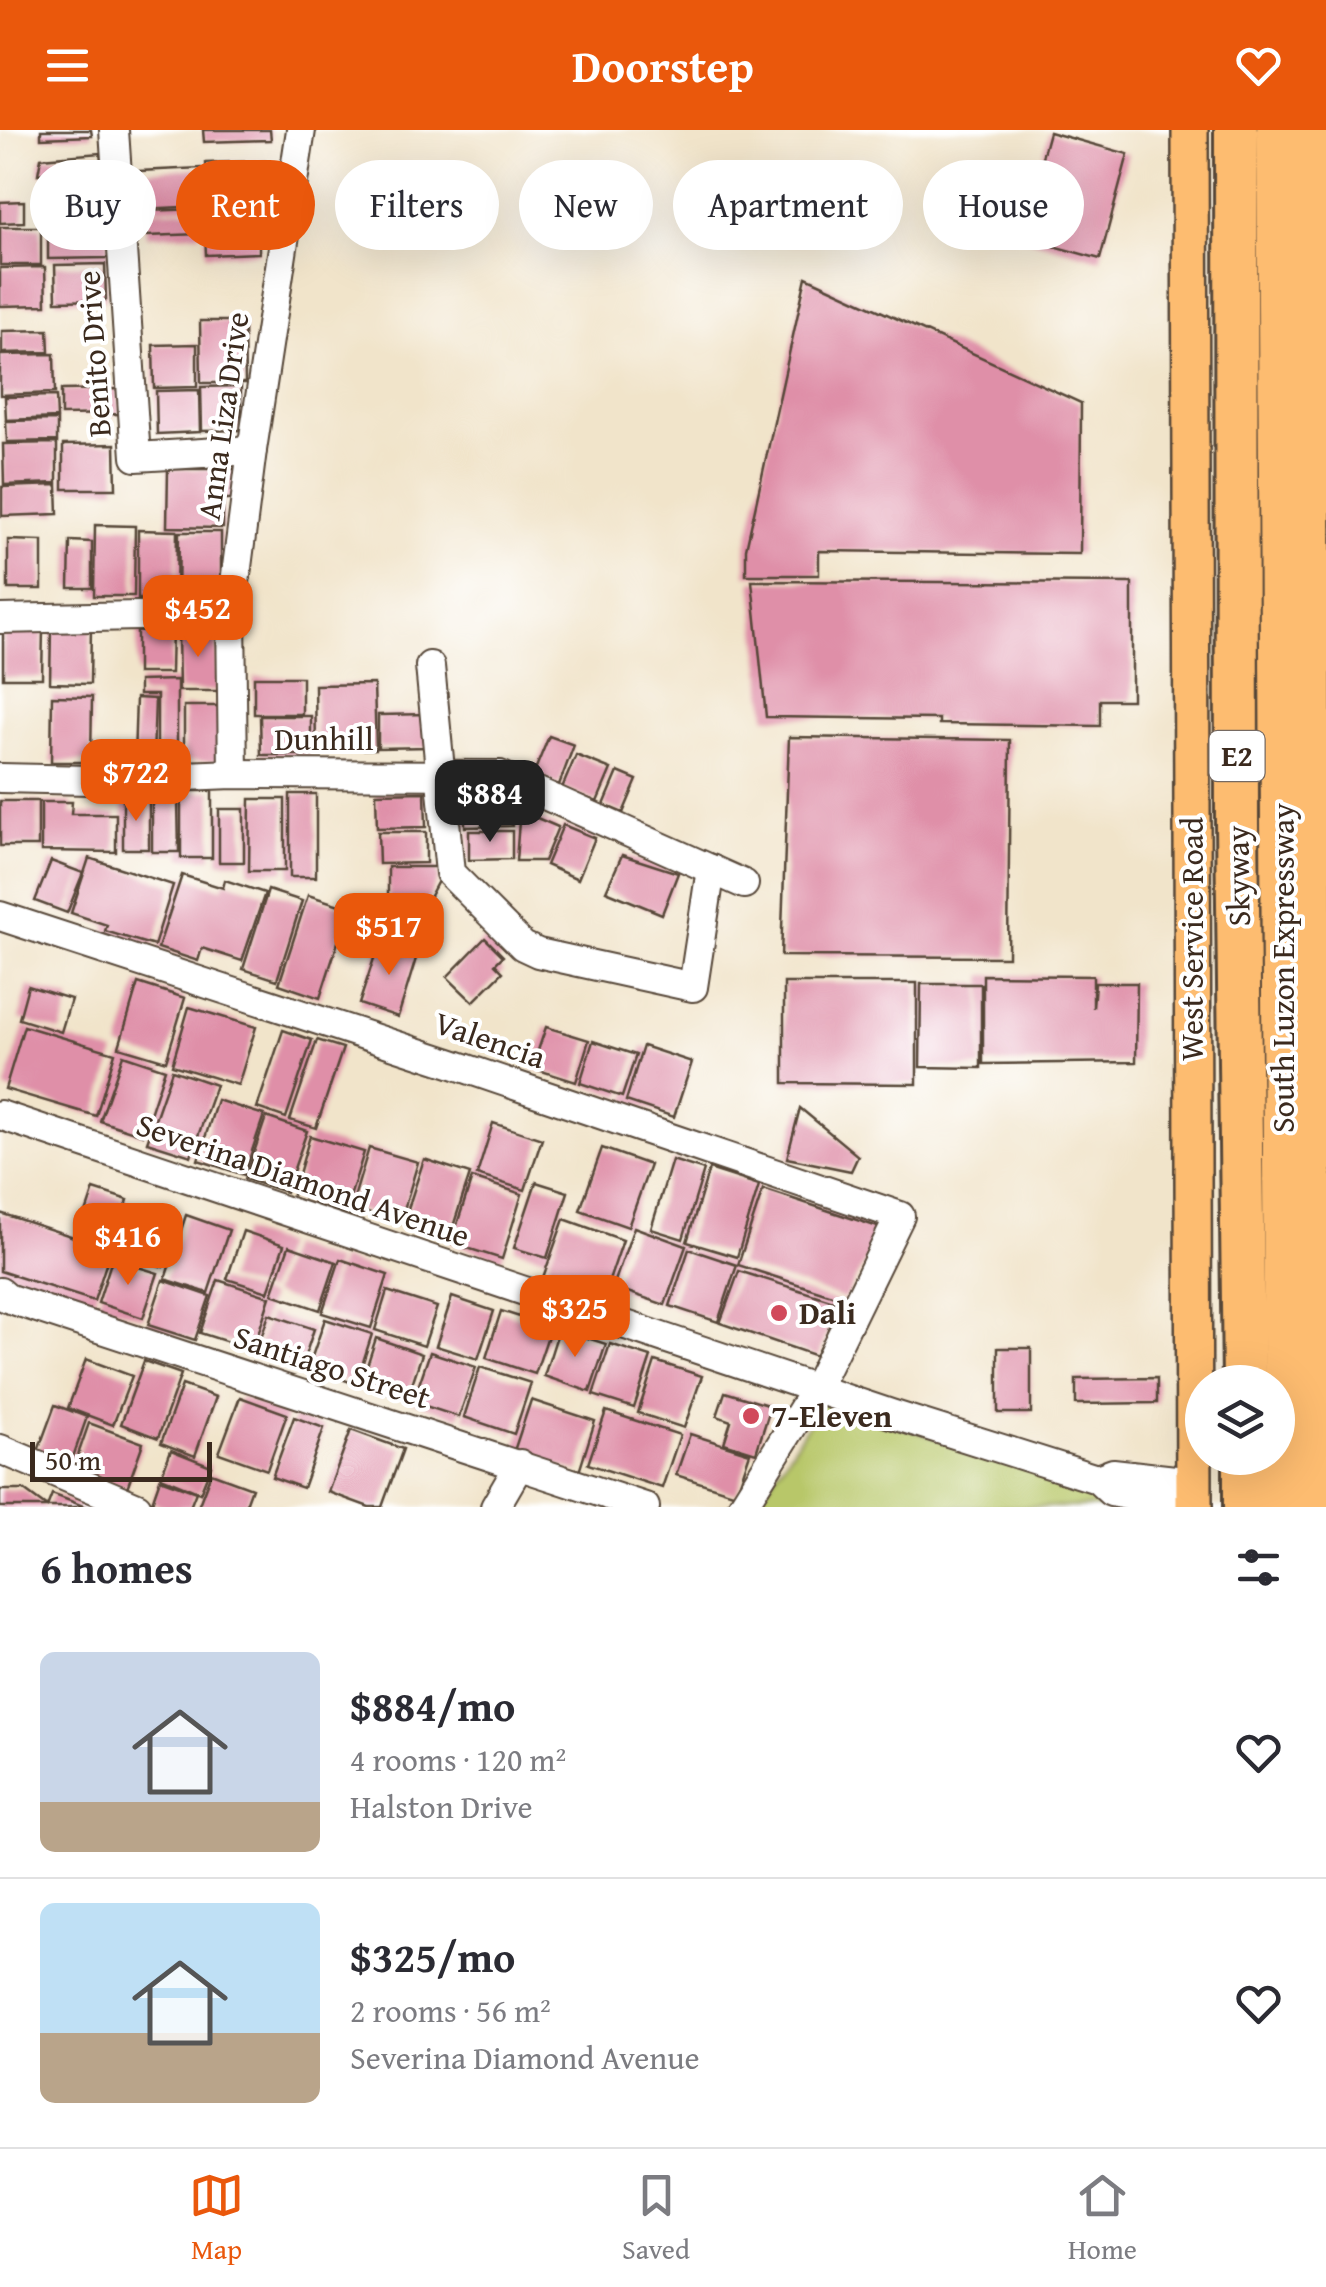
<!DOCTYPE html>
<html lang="en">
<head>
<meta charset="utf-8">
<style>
	body { margin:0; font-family:"Gentium Book Plus",serif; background:#f2f2f3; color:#2b2b33; height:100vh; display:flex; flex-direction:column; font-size:38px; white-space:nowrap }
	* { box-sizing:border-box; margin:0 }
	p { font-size:32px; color:#7c7c81 }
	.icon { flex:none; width:55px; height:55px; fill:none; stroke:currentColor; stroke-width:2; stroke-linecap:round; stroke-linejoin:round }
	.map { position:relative; height:1377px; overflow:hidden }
	.details { display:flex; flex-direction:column; background:#fff; flex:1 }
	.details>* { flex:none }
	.guide { position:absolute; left:30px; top:30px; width:1268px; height:90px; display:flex; gap:20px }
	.buttons { position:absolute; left:1185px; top:1235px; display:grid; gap:20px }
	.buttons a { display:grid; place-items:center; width:110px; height:110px; border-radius:50%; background:#fff; box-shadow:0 10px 40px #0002; font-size:50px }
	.scale { position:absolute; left:30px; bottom:25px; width:182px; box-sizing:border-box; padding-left:10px; border:5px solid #3b2a1e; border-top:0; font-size:28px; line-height:35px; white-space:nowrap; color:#3b2a1e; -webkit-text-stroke:8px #fff; paint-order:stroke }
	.price { position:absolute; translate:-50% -85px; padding:0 22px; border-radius:20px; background:#ea580c; color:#fff; font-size:32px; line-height:65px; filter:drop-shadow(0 2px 5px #0008) }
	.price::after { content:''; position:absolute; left:50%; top:60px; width:30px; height:22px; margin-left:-15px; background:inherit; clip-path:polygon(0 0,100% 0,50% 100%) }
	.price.selected { background:#222; color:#fff }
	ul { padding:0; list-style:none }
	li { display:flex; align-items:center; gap:30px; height:250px; padding:0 40px }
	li+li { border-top:2px solid #e1e1e2 }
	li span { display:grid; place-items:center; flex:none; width:280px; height:200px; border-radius:15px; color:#555 }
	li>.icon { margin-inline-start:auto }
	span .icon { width:120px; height:120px; fill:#fffc; stroke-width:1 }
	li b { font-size:42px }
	h2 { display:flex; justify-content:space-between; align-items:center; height:120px; padding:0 40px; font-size:42px }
	.chip { padding:0 35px; border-radius:45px; background:#fff; box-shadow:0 10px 40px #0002; font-size:35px; line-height:90px }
	.chip.selected { background:#ea580c; color:#fff }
	header { display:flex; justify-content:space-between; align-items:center; height:130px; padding:0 40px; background:#ea580c; color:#fff; font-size:45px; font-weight:700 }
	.dock { display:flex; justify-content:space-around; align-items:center; height:140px; border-top:2px solid #e1e1e2; background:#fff; font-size:28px; color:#7c7c81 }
	.dock a { display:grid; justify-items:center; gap:5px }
	.dock .selected { color:#ea580c }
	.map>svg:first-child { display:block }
</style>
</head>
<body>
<header><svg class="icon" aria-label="menu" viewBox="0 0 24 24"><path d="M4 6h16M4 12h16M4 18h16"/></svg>Doorstep<svg class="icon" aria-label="heart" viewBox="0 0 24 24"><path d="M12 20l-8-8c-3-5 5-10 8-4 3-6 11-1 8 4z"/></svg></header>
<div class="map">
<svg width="1326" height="1377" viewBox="0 0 1326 1377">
	<rect width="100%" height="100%" fill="#fff"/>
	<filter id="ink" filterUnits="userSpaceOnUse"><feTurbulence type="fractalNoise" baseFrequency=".01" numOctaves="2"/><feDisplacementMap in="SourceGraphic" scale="20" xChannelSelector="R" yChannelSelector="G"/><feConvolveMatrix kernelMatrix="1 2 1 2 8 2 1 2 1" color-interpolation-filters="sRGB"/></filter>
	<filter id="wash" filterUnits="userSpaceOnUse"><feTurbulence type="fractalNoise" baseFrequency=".0048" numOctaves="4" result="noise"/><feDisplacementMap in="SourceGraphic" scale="40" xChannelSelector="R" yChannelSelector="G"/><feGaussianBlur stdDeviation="2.25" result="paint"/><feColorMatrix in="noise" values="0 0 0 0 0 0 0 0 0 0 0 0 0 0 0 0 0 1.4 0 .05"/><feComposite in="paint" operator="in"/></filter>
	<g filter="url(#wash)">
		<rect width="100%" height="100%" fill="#f1e4ca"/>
		<polygon fill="#b8c769" stroke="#7a7844" stroke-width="2.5" points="823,1272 1157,1377 754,1377"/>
		<g id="blocks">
			<g fill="#df8fa8">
				<polygon points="41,0 91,0 92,6 41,8"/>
				<polygon points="203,0 270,0 271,10 204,12"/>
				<polygon points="1049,2 1128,24 1100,129 1020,107"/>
				<polygon points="100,23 102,38 38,44 41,28"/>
				<polygon points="265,31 266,57 207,59 206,33"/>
				<polygon points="201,38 203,76 141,79 139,41"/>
				<polygon points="101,46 101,90 45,90 44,47"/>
				<polygon points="267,60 268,94 209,96 208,62"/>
				<polygon points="24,71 24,92 0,93 0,72"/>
				<polygon points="199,79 200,104 147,106 146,81"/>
				<polygon points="108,92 109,128 48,129 48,93"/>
				<rect x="0" y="97" width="41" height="38"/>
				<polygon points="259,100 259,123 206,125 205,102"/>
				<polygon points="105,134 106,170 56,171 55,135"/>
				<polygon points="45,137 46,175 0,176 0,138"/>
				<polygon points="806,147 1081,273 1080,424 819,421 819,445 746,445 746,419"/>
				<polygon points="200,191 244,191 245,253 201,253"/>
				<polygon points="48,200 49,222 2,223 2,201"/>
				<polygon points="197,214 197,257 154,258 153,215"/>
				<polygon points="54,224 55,263 0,265 0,225"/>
				<polygon points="241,256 241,300 202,301 201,257"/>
				<polygon points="119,259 120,284 61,285 61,260"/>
				<polygon points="199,260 200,302 157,304 156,261"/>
				<polygon points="56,266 57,288 6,290 5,267"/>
				<polygon points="57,290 57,311 7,312 6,291"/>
				<polygon points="57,313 57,353 4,355 3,314"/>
				<polygon points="115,314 116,359 63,359 63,315"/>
				<polygon points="168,339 236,339 236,369 223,369 223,398 167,397"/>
				<polygon points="57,355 58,384 2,386 2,357"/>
				<polygon points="95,395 135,396 134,466 94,466"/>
				<polygon points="138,400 177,401 176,469 138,469"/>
				<polygon points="179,402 221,402 221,471 178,471"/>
				<polygon points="8,410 42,411 42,459 8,459"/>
				<polygon points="70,411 92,412 92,458 69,458"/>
				<polygon points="752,451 1132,453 1132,570 1100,570 1100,596 939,594 939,589 766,587"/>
				<polygon points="137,496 172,497 171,543 137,543"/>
				<polygon points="51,497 91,497 90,554 50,553"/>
				<polygon points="3,499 43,499 42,548 3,548"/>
				<polygon points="217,499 218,561 179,561 178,500"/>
				<rect x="254" y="547" width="48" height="37"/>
				<polygon points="177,550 177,622 157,623 157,565 139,565 139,551"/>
				<polygon points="374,554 376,619 316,620 315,555"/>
				<polygon points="52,566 92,567 91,632 51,632"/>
				<polygon points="136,568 155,569 153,630 134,629"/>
				<polygon points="184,576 221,576 222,631 184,631"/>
				<polygon points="429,584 430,617 378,618 378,585"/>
				<polygon points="260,586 311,586 311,625 261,625"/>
				<polygon points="549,606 574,615 559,655 533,645"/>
				<polygon points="789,607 1010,610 1008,827 781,826"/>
				<polygon points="576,625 611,639 597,672 562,658"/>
				<polygon points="618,642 637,650 623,683 604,675"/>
				<rect x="181" y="661" width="31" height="67"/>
				<polygon points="425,662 426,697 377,698 376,663"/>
				<rect x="290" y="664" width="26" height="83"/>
				<rect x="123" y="669" width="26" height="50"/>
				<polygon points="250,669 285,669 285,741 249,741"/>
				<polygon points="512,669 512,696 465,697 465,670"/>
				<polygon points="152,670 178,670 179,722 152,722"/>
				<rect x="0" y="671" width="38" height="45"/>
				<polygon points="41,672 72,672 71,684 116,684 116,722 41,721"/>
				<rect x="219" y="679" width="25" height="53"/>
				<polygon points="523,682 558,697 544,731 516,731 519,691"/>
				<polygon points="563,695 595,708 578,749 546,735"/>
				<polygon points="469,701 512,701 512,729 469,730"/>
				<polygon points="378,702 426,702 426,733 379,734"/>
				<polygon points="622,725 678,743 662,784 606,761"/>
				<polygon points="89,728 173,755 154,816 105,801 107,795 71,783"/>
				<polygon points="51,731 83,743 67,783 35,771"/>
				<polygon points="388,737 437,737 439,749 424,777 403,788 388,778"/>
				<polygon points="182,745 223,758 225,750 265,763 242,831 202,818 198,831 158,818"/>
				<polygon points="268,760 302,771 277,850 243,839"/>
				<polygon points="308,765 349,778 320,868 279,854"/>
				<polygon points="485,808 503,826 495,834 503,842 473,872 447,847"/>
				<polygon points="380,810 418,822 398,887 359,874"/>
				<polygon points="983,845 1093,846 1093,878 1095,853 1137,853 1136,932 983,934"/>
				<polygon points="138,853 185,868 166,931 119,917"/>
				<polygon points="784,853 917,853 917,954 784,953"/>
				<polygon points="921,854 981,854 981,938 920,937"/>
				<polygon points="28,856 71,869 61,902 19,889"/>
				<polygon points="189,877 256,897 238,955 172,935"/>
				<polygon points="24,896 115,923 96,986 5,959"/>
				<polygon points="546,897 589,910 576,952 532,938"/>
				<polygon points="283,900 312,910 286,988 257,978"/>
				<polygon points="317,910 343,918 316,998 290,990"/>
				<polygon points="593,911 636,925 622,967 580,953"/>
				<polygon points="643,916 692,932 674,987 626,971"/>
				<polygon points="123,925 165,939 143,1005 100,991"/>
				<polygon points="172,940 216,955 191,1026 147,1012"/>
				<polygon points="217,970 264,985 244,1045 198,1030"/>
				<polygon points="800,978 858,1026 851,1041 787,1028"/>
				<polygon points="266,987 307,1001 286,1062 245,1049"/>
				<polygon points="493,993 542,1009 525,1060 477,1045"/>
				<polygon points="310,1006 364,1022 345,1083 292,1068"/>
				<polygon points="369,1018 418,1032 400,1093 351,1078"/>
				<polygon points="602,1018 650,1035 628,1097 580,1080"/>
				<polygon points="424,1029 470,1044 450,1106 404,1091"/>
				<polygon points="672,1030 704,1040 683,1109 651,1099"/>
				<polygon points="709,1039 759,1055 737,1127 687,1112"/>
				<polygon points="472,1048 522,1064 502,1129 451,1113"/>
				<polygon points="536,1052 568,1062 547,1128 514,1118"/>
				<polygon points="94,1059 128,1070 113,1115 79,1104"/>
				<polygon points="763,1059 884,1099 844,1169 738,1135"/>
				<polygon points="128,1077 177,1093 163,1137 113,1121"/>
				<polygon points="0,1083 111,1119 94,1171 0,1141"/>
				<polygon points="186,1085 229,1100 208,1163 165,1149"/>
				<polygon points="564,1089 623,1110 601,1174 541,1153"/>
				<polygon points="634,1097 686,1116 665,1175 613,1157"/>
				<polygon points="243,1101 284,1115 268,1162 227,1149"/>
				<polygon points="289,1116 336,1132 320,1180 272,1164"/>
				<polygon points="689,1119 737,1135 718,1192 670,1176"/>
				<polygon points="112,1129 158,1143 143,1188 98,1173"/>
				<polygon points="340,1129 388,1145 371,1198 322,1183"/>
				<polygon points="739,1141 837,1172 819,1227 720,1193"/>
				<polygon points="163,1150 210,1166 195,1210 148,1195"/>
				<polygon points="218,1150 270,1167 253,1220 200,1203"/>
				<polygon points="387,1161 437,1177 424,1216 375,1200"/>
				<polygon points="452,1167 494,1181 478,1229 436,1216"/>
				<polygon points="501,1181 551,1197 535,1244 486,1228"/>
				<polygon points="269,1184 314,1199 301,1238 256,1223"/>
				<polygon points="325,1189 372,1204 356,1254 308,1238"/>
				<polygon points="559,1199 606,1214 590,1262 544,1246"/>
				<polygon points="376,1208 422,1224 407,1269 361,1254"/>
				<polygon points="610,1214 651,1227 634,1278 593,1265"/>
				<rect x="998" y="1218" width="33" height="65"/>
				<polygon points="430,1222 476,1237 459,1287 413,1272"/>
				<polygon points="86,1229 132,1246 113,1295 68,1278"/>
				<polygon points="144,1231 181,1244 158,1308 121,1294"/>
				<polygon points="655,1231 702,1246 684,1298 638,1283"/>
				<polygon points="480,1237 531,1253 514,1304 464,1287"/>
				<polygon points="1157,1248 1157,1273 1076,1274 1076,1249"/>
				<polygon points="182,1255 216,1267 195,1326 161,1313"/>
				<polygon points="725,1262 771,1276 756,1323 724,1313 731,1291 717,1286"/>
				<polygon points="240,1267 287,1284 267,1340 219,1323"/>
				<polygon points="531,1270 595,1291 579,1342 514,1321"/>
				<polygon points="55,1275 87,1287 71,1333 38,1321"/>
				<polygon points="606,1281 680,1305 662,1358 588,1334"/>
				<polygon points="294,1287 324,1298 303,1358 272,1347"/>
				<polygon points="89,1293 143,1313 127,1358 73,1339"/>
				<polygon points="351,1300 403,1319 382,1377 369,1377 328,1362"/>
				<polygon points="690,1304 750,1323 736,1364 676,1345"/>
				<polygon points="171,1320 211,1336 200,1363 161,1347"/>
				<polygon points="211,1343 252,1358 245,1377 198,1377"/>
				<polygon points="160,1349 196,1362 190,1377 165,1377 152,1372"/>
				<polygon points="0,1360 24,1360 47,1377 52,1364 86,1377 0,1377"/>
			</g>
		</g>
	</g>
	<g filter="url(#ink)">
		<use href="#blocks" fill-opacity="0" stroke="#564638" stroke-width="2.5"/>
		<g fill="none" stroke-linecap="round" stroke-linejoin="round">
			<g stroke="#564638" stroke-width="32">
				<g id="minor">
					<polyline points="114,0 136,327 252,320"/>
					<polyline points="0,489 231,484"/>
					<polyline points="430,536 450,743 523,816 538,823 693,857 711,739"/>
					<polyline points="233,644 231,484 252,320 301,0"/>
					<polyline points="0,648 90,650 233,644 500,645 744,754"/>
					<polyline points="0,786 450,933 900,1086 816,1258 742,1377"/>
					<polyline points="0,985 891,1284 1097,1349 1111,1362 1187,1377"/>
					<polyline points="0,1162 7,1168 645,1377"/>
					<polyline points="0,1319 137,1377"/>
					<polyline points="1097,1349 1113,1343 1193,1352"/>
					<polyline points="495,1377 520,1334"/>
				</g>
			</g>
			<g stroke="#564638" stroke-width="40">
				<g id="major">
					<polyline points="1190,0 1194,1377"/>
					<polyline points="1312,0 1314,1082 1319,1377"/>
				</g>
			</g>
			<g stroke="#564638" stroke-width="48">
				<g id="highway">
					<polyline points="1236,0 1237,694 1244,1252"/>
					<polyline points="1278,0 1286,1377"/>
					<polyline points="1245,1328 1245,1377"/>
				</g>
			</g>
			<use href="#minor" stroke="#fff" stroke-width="28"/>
			<use href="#major" stroke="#fdbc70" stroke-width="35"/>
			<use href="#highway" stroke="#fdbc70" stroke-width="42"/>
		</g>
	</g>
	<g fill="#d1495b" stroke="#fff" stroke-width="4">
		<circle cx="779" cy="1183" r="10"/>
		<circle cx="751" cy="1286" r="10"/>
	</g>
	<g text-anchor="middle" stroke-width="8" stroke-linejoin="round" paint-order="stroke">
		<rect fill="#fff" stroke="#766a62" stroke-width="2.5" x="1209.5" y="601" width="55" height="50" rx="8"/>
		<g font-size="30" font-weight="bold" fill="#3b2a1e">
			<text x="1237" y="636">E2</text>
		</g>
		<g font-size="32" fill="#3b2a1e" stroke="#fff">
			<text transform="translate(94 224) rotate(-94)" y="11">Benito Drive</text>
			<text transform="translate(223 286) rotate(-82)" y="11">Anna Liza Drive</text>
			<text x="324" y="620">Dunhill</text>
			<text transform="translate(1238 746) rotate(-91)" y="11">Skyway</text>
			<text transform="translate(1192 809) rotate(-90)" y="11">West Service Road</text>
			<text transform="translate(1283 838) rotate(-90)" y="11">South Luzon Expressway</text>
			<text transform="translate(490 910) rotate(19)" y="11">Valencia</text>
			<text transform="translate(303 1050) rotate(19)" y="11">Severina Diamond Avenue</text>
			<text transform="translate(332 1237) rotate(18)" y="11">Santiago Street</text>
		</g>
		<g font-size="32" font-weight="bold" fill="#3b2a1e" stroke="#fff" text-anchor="start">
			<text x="799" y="1194">Dali</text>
			<text x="771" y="1297">7-Eleven</text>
		</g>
	</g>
</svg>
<div class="buttons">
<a><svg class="icon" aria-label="layers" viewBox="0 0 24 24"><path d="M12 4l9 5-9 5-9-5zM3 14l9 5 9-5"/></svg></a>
</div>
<div class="scale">50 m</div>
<b class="price" style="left:198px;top:530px">$452</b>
<b class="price" style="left:136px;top:694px">$722</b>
<b class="price selected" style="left:490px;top:715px">$884</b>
<b class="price" style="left:389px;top:848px">$517</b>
<b class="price" style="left:128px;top:1158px">$416</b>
<b class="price" style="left:575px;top:1230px">$325</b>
<div class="guide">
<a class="chip">Buy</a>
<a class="chip selected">Rent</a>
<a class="chip">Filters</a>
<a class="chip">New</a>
<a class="chip">Apartment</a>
<a class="chip">House</a>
</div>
</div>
<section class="details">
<h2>6 homes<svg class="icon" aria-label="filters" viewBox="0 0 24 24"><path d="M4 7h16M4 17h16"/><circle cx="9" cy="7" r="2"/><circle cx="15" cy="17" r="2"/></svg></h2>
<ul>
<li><span style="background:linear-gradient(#c9d6e8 75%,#b9a48a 0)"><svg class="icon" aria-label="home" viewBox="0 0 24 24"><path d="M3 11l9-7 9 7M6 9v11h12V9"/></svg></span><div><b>$884/mo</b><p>4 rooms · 120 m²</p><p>Halston Drive</p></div><svg class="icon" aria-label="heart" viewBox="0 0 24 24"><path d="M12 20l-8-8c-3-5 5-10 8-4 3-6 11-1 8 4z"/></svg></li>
<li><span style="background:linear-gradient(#bfe0f5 65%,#b9a48a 0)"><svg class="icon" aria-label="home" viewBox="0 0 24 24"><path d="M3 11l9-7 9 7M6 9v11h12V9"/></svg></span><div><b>$325/mo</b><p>2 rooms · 56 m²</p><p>Severina Diamond Avenue</p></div><svg class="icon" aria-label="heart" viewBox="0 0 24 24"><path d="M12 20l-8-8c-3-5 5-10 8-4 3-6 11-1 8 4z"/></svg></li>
</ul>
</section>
<nav class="dock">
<a class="selected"><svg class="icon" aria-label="map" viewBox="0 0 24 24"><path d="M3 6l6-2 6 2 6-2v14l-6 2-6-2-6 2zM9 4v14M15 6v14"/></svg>Map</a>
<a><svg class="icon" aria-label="saved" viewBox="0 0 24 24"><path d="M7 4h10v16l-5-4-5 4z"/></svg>Saved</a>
<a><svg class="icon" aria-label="home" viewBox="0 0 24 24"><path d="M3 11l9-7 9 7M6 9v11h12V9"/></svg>Home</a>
</nav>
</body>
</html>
